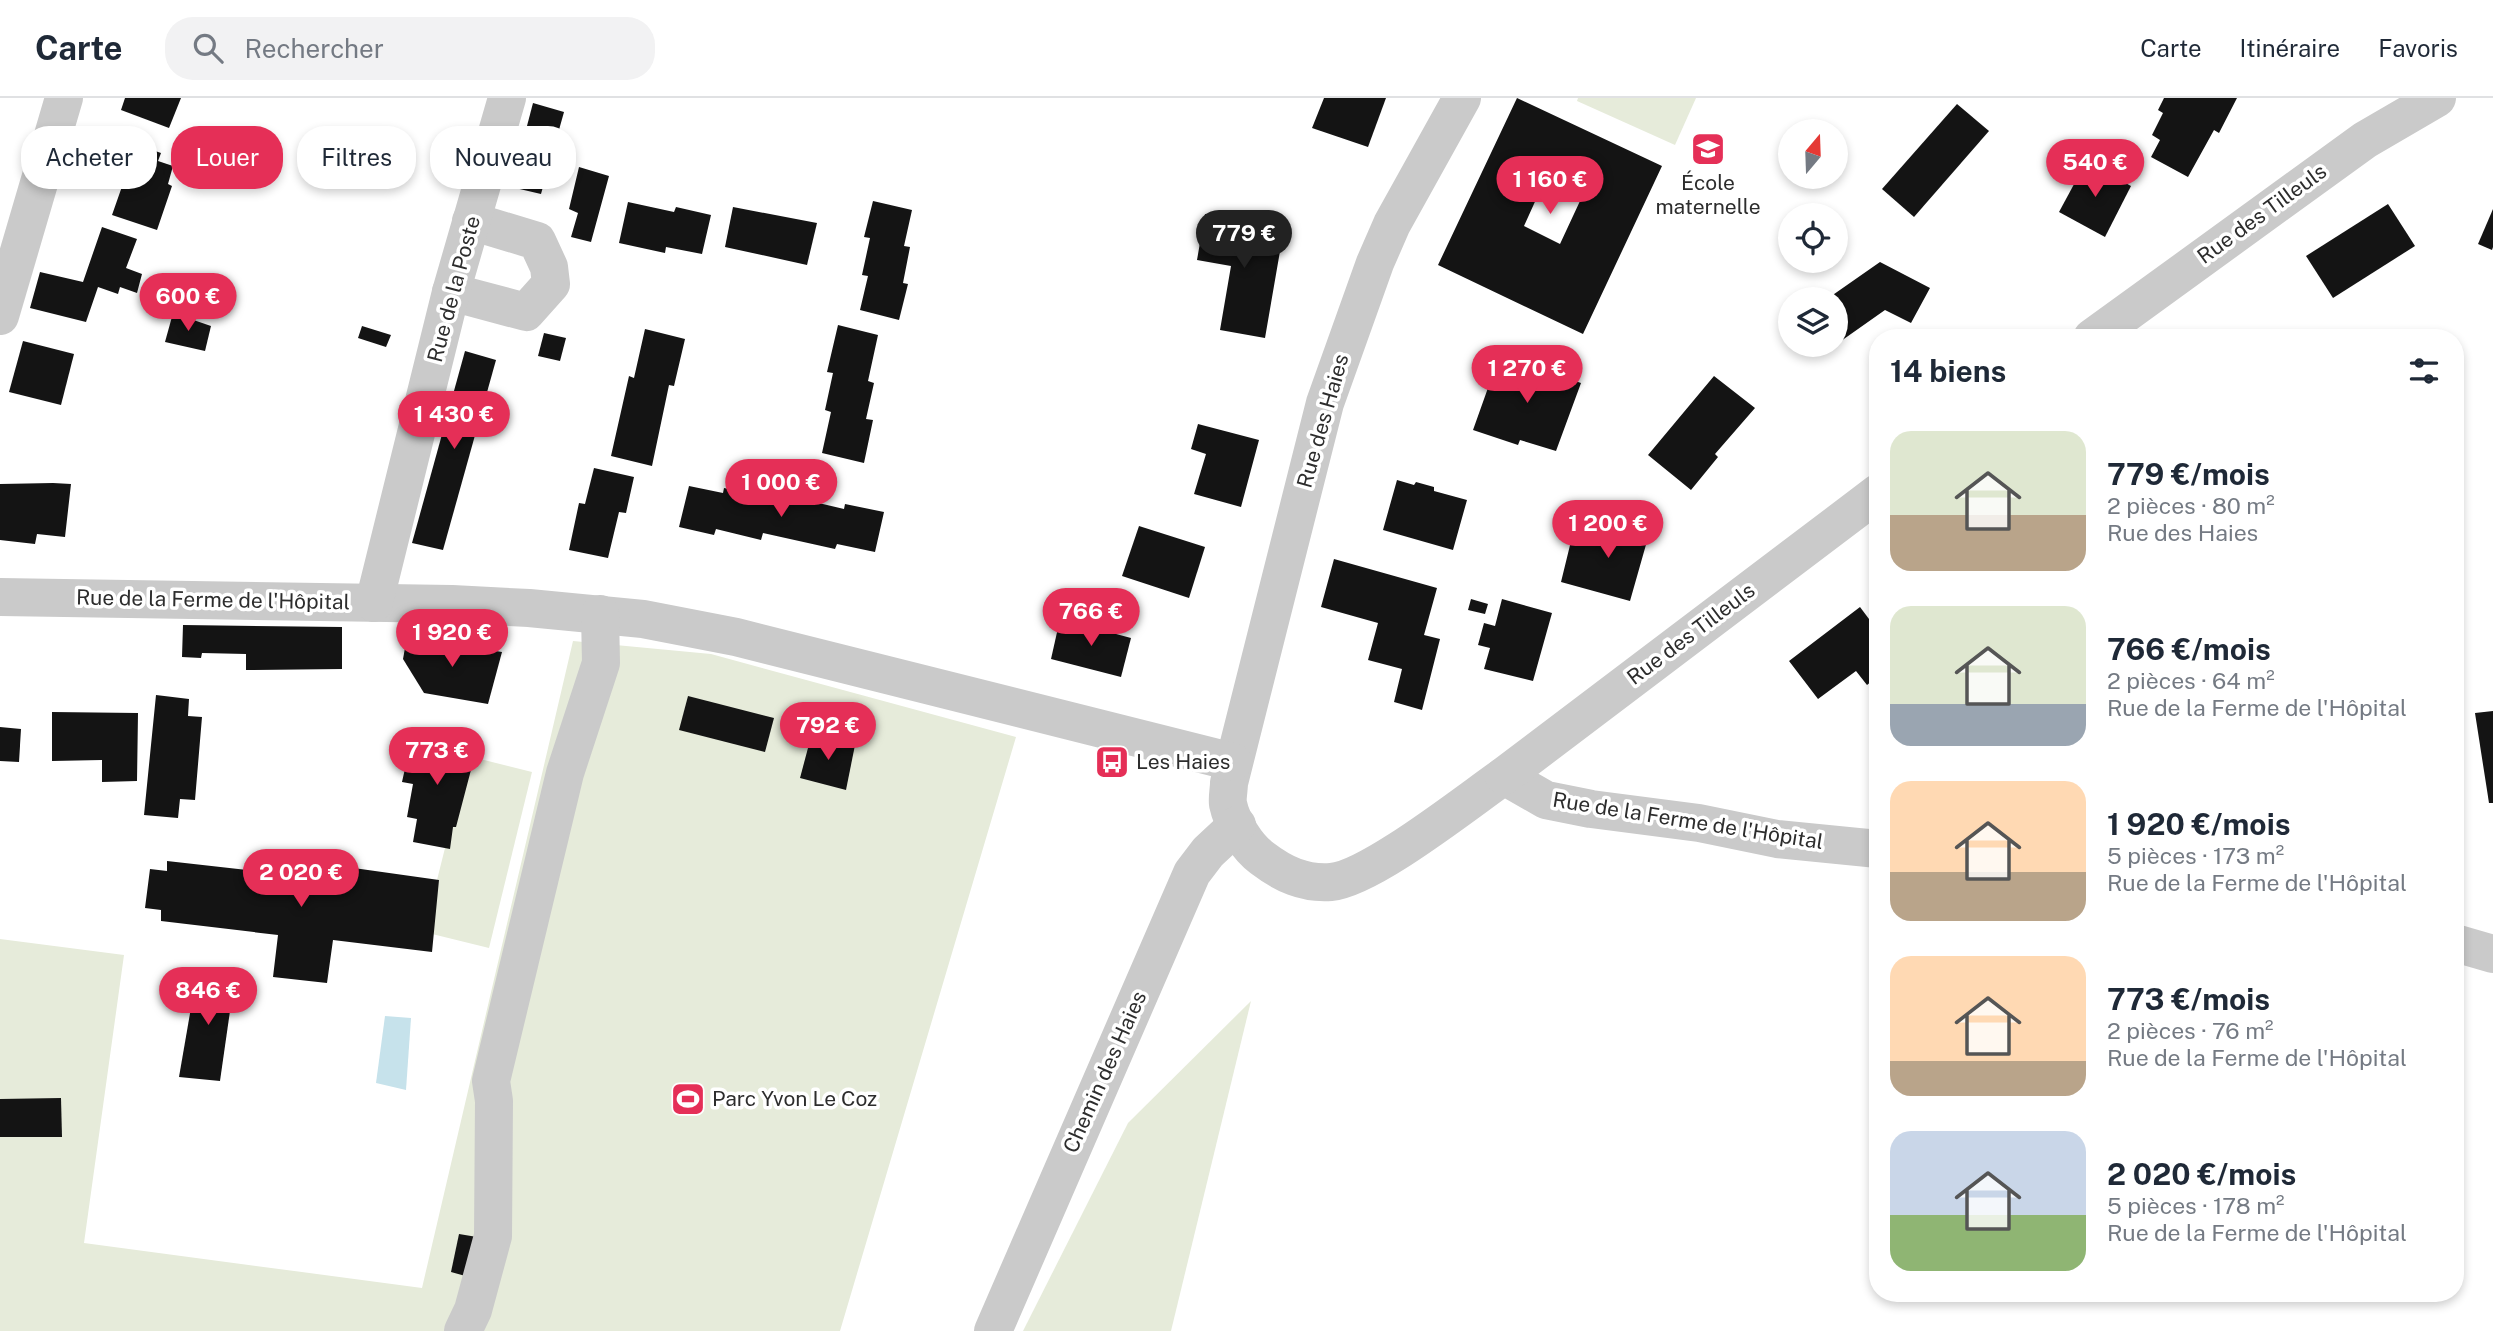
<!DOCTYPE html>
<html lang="fr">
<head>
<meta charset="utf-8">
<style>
	body { margin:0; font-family:"Public Sans",sans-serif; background:#f2f2f3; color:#1f2937; height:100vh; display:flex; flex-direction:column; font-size:26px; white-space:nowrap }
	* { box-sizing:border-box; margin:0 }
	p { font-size:23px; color:#747a83 }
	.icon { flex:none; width:38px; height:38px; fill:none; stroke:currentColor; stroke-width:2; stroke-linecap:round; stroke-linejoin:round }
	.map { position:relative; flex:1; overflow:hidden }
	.details { position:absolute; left:1869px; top:231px; width:595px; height:973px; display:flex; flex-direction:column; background:#fff; border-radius:28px; box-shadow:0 4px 10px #0003 }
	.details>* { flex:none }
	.hud { position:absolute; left:21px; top:28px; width:665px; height:63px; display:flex; gap:14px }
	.needle { width:46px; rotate:19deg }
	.fabs { position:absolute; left:1778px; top:21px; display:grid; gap:14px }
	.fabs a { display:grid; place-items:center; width:70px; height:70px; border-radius:50%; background:#fff; box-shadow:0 4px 10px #0003; font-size:35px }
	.price { position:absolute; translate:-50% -60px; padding:0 16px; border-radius:24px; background:#e52f57; color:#fff; font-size:23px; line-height:46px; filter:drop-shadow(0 2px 4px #0008) }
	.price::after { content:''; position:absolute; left:50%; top:42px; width:21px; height:16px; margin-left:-10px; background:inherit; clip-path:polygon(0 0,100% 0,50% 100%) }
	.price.on { background:#222; color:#fff }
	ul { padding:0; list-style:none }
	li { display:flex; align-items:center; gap:21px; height:175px; padding:0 21px }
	li span { display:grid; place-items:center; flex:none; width:196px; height:140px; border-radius:21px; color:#555 }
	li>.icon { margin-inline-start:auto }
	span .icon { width:84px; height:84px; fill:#fffc; stroke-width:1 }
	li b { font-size:30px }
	h2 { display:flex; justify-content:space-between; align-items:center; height:84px; padding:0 21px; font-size:30px }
	.tag { padding:0 24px; border-radius:28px; background:#fff; box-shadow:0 4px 10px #0003; font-size:24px; line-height:63px }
	.tag.on { background:#e52f57; color:#fff }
	header { display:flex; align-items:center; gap:42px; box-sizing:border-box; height:98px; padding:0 35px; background:#fff; border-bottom:2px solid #e0e1e3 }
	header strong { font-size:33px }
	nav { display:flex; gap:38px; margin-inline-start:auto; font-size:24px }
	.search { width:490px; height:63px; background:#f2f2f3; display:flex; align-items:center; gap:18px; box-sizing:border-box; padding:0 24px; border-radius:28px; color:#747a83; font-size:26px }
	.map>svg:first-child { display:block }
</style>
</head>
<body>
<header>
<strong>Carte</strong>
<div class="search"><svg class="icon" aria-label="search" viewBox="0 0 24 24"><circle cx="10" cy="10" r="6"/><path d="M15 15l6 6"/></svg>Rechercher</div>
<nav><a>Carte</a><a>Itinéraire</a><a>Favoris</a></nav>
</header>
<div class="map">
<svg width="2493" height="1233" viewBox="0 0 2493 1233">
	<rect width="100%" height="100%" fill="#fff"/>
	<g fill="#e6ebda">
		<polygon points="1578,0 1696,0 1675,47 1577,3"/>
		<polygon points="573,543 711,556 1016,639 840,1233 0,1233 0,841 124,857 84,1145 422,1190"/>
		<polygon points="468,658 532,674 489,850 424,834"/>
		<polygon points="1251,903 1171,1233 1023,1233 1128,1025"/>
	</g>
	<polygon fill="#c6e2eb" points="385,918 411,920 406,992 376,985"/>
	<g fill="#141414" fill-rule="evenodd">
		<polygon points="125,0 181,0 169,30 121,12"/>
		<polygon points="1324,0 1386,0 1368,49 1312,30"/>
		<path d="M1517,0L1662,68L1583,236L1438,167ZM1543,86L1580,103L1560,146L1524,128Z"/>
		<polygon points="2164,0 2237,0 2219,35 2214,32 2188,79 2151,59 2160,42 2152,37 2163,15 2158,12"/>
		<polygon points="533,5 564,14 541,96 511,89"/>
		<polygon points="1957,6 1989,33 1914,119 1882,91"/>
		<polygon points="141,48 161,55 158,63 173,68 168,86 172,88 157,132 112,117 126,77 120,74 127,53 139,56"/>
		<polygon points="2086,64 2131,88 2105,139 2059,114"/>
		<polygon points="579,69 609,78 591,144 571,139 578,115 569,111"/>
		<polygon points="873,103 912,112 904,148 910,149 903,185 908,186 899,222 860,212 868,178 862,177 870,140 864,139"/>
		<polygon points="628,104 674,114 676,109 711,117 702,156 666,149 665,155 619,145"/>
		<polygon points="2388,106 2415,148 2333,200 2306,158"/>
		<polygon points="733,109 817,125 807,167 725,149"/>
		<polygon points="2493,111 2493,149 2492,152 2478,146"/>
		<polygon points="1205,116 1284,130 1265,240 1220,232 1231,168 1197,162"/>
		<polygon points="102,129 137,141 126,170 142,176 137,195 120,189 118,196 98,189 86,224 30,210 40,174 83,184"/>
		<polygon points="1880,164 1930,190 1911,225 1885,212 1841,243 1836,236 1836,201 1827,201"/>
		<polygon points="173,215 211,228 205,253 165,244"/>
		<polygon points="838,227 878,237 868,283 874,285 866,321 873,322 864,365 822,355 831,314 825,312 833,275 827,274"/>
		<polygon points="362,228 391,237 386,249 358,240"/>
		<polygon points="645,231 685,241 674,288 669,287 652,368 611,358 629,278 634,280"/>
		<polygon points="544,235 566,240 560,263 538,258"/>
		<polygon points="23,243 74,256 61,307 9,294"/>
		<polygon points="465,253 496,262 443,452 412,445"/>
		<polygon points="1507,259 1581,285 1556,353 1520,342 1518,347 1473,332 1494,273 1501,276"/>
		<polygon points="1714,278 1755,310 1715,356 1718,359 1691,392 1648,357"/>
		<polygon points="1198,326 1259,342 1241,409 1194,396 1206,356 1191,351"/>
		<polygon points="594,370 634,379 626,415 619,414 608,460 569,452 579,405 585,406"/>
		<polygon points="1397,382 1414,387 1416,384 1434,389 1434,393 1467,402 1453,452 1383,432"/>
		<polygon points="53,385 71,386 65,439 37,436 35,446 0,442 0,386"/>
		<polygon points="689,388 723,395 724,390 770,400 772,394 844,411 845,406 884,414 875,454 837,446 835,451 763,435 761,442 716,431 714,437 679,429"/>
		<polygon points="1615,419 1651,429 1630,503 1561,484 1572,439 1588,443 1591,434 1609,439"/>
		<polygon points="1139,428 1205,449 1189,500 1122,478"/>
		<polygon points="1334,461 1437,490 1424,537 1440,541 1422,612 1394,604 1402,571 1368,562 1378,525 1321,509"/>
		<polygon points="1471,501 1488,506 1485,516 1468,512"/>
		<polygon points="1502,501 1552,515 1533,583 1484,571 1490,550 1478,547 1484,525 1495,528"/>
		<polygon points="1860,509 1872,525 1878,521 1878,578 1867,587 1856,573 1818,601 1789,563"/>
		<polygon points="1060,521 1131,540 1121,579 1051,561"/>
		<polygon points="183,527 342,529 342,571 246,572 246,556 202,555 201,560 182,559"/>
		<polygon points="407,539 502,554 488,606 424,595 403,561"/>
		<polygon points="156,597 189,601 188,618 202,619 195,702 180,701 178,720 144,717"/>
		<polygon points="688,598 774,620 765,654 679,632"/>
		<polygon points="2493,613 2493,705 2489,705 2475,615"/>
		<polygon points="52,614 138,615 137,683 102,684 102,662 52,663"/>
		<polygon points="0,629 21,631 19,664 0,663"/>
		<polygon points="413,635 477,649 456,729 453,729 450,751 413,744 417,721 407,719 413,686 402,684"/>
		<polygon points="812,635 855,647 846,692 800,680"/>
		<polygon points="167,763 309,779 311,764 439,782 432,854 333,842 327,885 273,879 278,837 161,823 161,812 145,810 150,771 167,773"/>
		<polygon points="197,875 235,878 220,983 179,979"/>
		<polygon points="61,1000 62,1039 0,1039 0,1001"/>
		<polygon points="459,1136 477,1139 469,1179 451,1174"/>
	</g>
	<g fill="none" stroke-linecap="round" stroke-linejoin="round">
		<g stroke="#cacaca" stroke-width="38">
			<path d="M1462,0L1392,126L1375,165L1325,305L1229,685C1229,691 1227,700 1228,706C1232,725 1247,749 1262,760C1283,776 1304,786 1331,784C1370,781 1468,703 1504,678L1546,702L1591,711L1699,725L1777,741L1878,751"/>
			<polyline points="451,194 526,214 551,186 549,169 537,143 471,123"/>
			<polyline points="0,218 64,0"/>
			<polyline points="2092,240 2365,42 2437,0"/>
			<polyline points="0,499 452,506 529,510 643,521 736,539 1233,664"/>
			<polyline points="374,505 451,194 507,0"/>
			<polyline points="1504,678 1878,395"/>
			<polyline points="2455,845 2493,856"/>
			<polyline points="463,1233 473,1212 493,1138 494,1003 491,983 565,675 601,565 600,516"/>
			<polyline points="993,1233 1192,775 1208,754 1237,727"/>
		</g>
	</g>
	<defs>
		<g id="school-square" transform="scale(1.75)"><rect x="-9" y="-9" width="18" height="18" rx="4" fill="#e52f57" stroke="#fff"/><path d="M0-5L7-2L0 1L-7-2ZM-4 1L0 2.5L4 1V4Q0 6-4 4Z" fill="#fff"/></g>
		<g id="bus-square" transform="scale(1.75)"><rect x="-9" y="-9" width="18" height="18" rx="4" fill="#e52f57" stroke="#fff"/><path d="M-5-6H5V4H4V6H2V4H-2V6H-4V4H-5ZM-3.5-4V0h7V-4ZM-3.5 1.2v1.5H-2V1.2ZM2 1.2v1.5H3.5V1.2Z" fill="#fff"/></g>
		<g id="stadium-square" transform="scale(1.75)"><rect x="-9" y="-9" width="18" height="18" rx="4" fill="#e52f57" stroke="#fff"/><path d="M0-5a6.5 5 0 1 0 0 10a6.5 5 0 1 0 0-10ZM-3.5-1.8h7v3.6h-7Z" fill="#fff"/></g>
	</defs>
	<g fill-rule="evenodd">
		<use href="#school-square" x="1708" y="51"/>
		<use href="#bus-square" x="1112" y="664"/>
		<use href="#stadium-square" x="688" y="1001"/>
	</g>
	<g text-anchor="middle" stroke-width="7" stroke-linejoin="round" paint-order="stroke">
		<g font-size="21" fill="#2d2d2d" stroke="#fff" text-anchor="start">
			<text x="1708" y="92" text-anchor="middle">École<tspan x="1708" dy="24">maternelle</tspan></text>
			<text x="1136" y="671">Les Haies</text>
			<text x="712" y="1008">Parc Yvon Le Coz</text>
		</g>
		<g font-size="21" fill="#2d2d2d" stroke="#fff">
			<text transform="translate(2262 116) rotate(-36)" y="7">Rue des Tilleuls</text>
			<text transform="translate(454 191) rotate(-75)" y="7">Rue de la Poste</text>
			<text transform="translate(1323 323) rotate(-74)" y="7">Rue des Haies</text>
			<text transform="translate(213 502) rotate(1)" y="7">Rue de la Ferme de l'Hôpital</text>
			<text transform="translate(1691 536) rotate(-37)" y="7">Rue des Tilleuls</text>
			<text transform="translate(1688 723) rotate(9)" y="7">Rue de la Ferme de l'Hôpital</text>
			<text transform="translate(1105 974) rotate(-66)" y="7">Chemin des Haies</text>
		</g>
	</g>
</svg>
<div class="fabs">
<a><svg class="needle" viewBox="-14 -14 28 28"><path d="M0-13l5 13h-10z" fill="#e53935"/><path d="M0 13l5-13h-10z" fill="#747a83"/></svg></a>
<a><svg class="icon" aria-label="locate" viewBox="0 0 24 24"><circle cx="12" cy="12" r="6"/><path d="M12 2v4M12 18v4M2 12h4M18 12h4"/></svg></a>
<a><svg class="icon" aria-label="layers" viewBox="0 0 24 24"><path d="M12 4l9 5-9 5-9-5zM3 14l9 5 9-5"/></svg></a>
</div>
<b class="price" style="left:2095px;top:101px">540 €</b>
<b class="price" style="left:1550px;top:118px">1 160 €</b>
<b class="price on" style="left:1244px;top:172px">779 €</b>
<b class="price" style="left:188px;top:235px">600 €</b>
<b class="price" style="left:1527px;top:307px">1 270 €</b>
<b class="price" style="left:454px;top:353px">1 430 €</b>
<b class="price" style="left:781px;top:421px">1 000 €</b>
<b class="price" style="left:1608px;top:462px">1 200 €</b>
<b class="price" style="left:1091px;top:550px">766 €</b>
<b class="price" style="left:452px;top:571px">1 920 €</b>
<b class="price" style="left:828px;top:664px">792 €</b>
<b class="price" style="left:437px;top:689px">773 €</b>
<b class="price" style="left:301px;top:811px">2 020 €</b>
<b class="price" style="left:208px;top:929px">846 €</b>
<div class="hud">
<a class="tag">Acheter</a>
<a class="tag on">Louer</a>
<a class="tag">Filtres</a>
<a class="tag">Nouveau</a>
</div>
<section class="details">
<h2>14 biens<svg class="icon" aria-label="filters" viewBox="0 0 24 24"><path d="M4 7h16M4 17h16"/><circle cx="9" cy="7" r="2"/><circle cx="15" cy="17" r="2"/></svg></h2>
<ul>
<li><span style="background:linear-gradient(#dfe7d0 60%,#b9a48a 0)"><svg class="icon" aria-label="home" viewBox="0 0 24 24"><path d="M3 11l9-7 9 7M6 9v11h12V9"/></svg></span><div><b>779 €/mois</b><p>2 pièces · 80 m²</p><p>Rue des Haies</p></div></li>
<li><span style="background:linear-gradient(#dfe7d0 70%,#9aa5b1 0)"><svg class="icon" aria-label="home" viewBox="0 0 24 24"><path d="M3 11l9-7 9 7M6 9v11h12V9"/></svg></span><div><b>766 €/mois</b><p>2 pièces · 64 m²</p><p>Rue de la Ferme de l'Hôpital</p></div></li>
<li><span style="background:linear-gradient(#ffd9b3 65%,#b9a48a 0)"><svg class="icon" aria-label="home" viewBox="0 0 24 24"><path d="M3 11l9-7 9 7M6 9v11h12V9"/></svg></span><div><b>1 920 €/mois</b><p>5 pièces · 173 m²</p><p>Rue de la Ferme de l'Hôpital</p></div></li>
<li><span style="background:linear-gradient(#ffd9b3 75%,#b9a48a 0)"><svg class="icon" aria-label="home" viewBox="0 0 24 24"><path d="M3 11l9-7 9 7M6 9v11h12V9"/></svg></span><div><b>773 €/mois</b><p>2 pièces · 76 m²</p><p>Rue de la Ferme de l'Hôpital</p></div></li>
<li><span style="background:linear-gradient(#c9d6e8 60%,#8fb573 0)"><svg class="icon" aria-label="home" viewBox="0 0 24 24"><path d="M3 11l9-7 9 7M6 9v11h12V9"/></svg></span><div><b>2 020 €/mois</b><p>5 pièces · 178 m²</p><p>Rue de la Ferme de l'Hôpital</p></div></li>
</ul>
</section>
</div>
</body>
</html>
